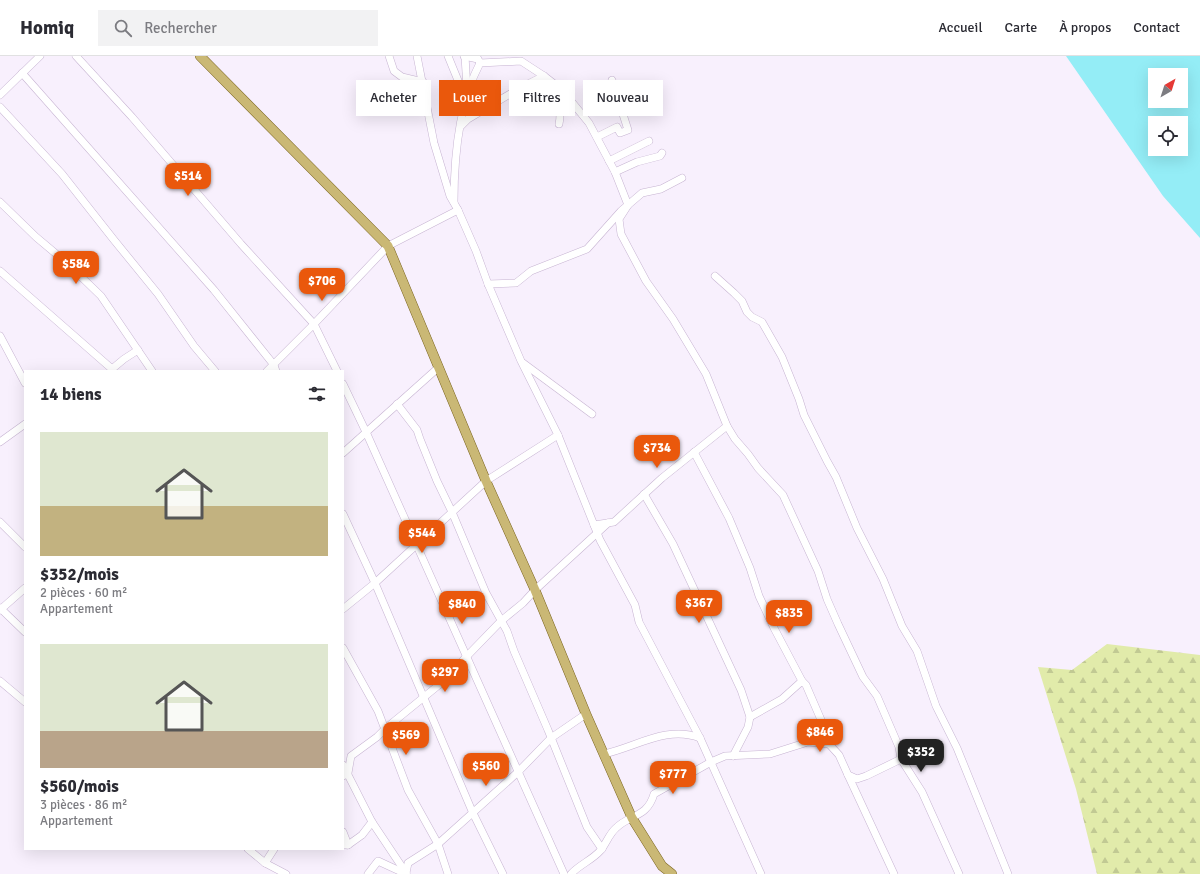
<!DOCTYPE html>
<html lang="fr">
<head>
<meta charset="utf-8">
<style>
	body { margin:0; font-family:Signika,sans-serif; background:#f2f2f3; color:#2b2b33; height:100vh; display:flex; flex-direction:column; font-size:15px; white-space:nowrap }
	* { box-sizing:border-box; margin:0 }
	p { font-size:13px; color:#7c7c81 }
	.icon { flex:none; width:22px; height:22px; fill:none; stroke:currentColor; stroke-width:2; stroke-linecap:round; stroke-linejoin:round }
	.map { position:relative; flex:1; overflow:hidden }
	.details { position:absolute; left:24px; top:314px; width:320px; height:480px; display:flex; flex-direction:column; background:#fff; border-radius:0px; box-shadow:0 4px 16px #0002 }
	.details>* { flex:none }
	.guide { position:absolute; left:356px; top:24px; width:380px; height:36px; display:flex; gap:8px }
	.needle { width:26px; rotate:39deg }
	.controls { position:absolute; left:1148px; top:12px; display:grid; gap:8px }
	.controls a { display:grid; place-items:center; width:40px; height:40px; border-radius:0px; background:#fff; box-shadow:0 4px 16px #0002; font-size:20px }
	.price { position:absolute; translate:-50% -34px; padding:0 9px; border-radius:8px; background:#ea580c; color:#fff; font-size:13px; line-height:26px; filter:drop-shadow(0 1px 2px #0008) }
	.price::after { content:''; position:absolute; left:50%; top:24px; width:12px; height:9px; margin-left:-6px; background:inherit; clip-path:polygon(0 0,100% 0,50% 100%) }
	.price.on { background:#222; color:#fff }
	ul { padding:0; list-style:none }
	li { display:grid; align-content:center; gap:8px; height:212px; padding:0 16px }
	li span { display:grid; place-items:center; height:124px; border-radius:0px; color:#555 }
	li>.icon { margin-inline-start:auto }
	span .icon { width:72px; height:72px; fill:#fffc; stroke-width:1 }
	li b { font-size:17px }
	h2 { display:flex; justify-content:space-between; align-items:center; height:48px; padding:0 16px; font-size:17px }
	.chip { padding:0 14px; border-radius:0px; background:#fff; box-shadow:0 4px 16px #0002; font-size:14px; line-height:36px }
	.chip.on { background:#ea580c; color:#fff }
	header { display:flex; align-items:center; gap:24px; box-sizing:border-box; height:56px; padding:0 20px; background:#fff; border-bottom:1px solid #e1e1e2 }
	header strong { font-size:19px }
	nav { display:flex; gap:22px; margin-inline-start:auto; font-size:14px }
	.search { width:280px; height:36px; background:#f2f2f3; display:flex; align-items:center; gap:10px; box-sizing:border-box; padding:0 14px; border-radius:0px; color:#7c7c81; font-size:15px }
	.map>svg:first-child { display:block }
</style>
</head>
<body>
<header>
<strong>Homiq</strong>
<div class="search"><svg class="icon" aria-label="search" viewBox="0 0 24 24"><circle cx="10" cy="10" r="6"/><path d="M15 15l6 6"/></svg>Rechercher</div>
<nav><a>Accueil</a><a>Carte</a><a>À propos</a><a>Contact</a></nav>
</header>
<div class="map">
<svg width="1200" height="818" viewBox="0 0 1200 818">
	<defs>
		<pattern id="forest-firs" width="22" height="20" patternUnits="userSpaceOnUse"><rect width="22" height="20" fill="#e1ebaa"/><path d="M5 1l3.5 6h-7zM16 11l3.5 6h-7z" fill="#c1c993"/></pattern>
	</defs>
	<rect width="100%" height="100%" fill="#f8f0fd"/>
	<polygon fill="url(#forest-firs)" points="1107,588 1200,599 1200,818 1097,818 1076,733 1038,611 1072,614"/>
	<path fill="#94edf6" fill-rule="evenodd" d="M1066,0H1200V182L1163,140ZM1155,19H1181V45H1155ZM1155,67H1181V93H1155Z"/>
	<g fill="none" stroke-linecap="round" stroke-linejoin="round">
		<g stroke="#c7b4d2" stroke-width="8">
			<g id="minor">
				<polyline points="76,0 132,61 241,188 314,268 337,315"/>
				<polyline points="389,0 394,15 402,21 423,26"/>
				<polyline points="417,0 434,87 450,140 458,154 476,195 488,228 521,305 558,379 600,484 635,549 639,566 700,682 761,818"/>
				<polyline points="448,0 466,44"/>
				<polyline points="464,0 478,3 480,7"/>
				<polyline points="465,0 467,33"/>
				<polyline points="22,17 214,234 274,309 276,315"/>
				<path d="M553,28C558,42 562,54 559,68"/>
				<polyline points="0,39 40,0"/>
				<polyline points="0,51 62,118 114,184 158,238 194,290 215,315"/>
				<polyline points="461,70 468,63 520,32 544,20"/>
				<polyline points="597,81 617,71 620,77 628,74 612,24"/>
				<polyline points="609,105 649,85"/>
				<polyline points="615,116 637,106 660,100 662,97"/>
				<polyline points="0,146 36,181 67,207 101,240 152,315"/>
				<path d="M454,146C454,102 459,47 480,7L521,5L544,20L562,34L589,67L615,116L628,149L619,163L621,178L646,225L673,263L706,318L727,370L735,383L748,398L758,412L783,439L818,515L827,543L838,568L863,621L877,640L899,691L901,703L922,736L959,818"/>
				<polyline points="0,215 112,313 124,303 138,294"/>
				<polyline points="715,220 734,237 742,245 747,256 752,261 762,266 782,301 799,343 804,359 827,405 836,421 857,472 883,523 902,570 917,595 936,650 957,692 1008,818"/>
				<polyline points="488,228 516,227 531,215 587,193 621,155 642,137 661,133 682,122"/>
				<polyline points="0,280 25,327"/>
				<polyline points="523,307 592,358"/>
				<polyline points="267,315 314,268 388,190 458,154"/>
				<polyline points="343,328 366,376 564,818"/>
				<polyline points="397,348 417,374 420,383 437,425 452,456 486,537 507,575 514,595 548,674 587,771 602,793"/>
				<polyline points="0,386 25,368"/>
				<polyline points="694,396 729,462 750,512 759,540 774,572 802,625"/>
				<polyline points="343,397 439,311"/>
				<polyline points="644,438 673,488 741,634 750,661 748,671 733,700"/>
				<polyline points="343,458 375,527 472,755 503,818"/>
				<polyline points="0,466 25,491"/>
				<polyline points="594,469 614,466 662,422 727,370"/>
				<polyline points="0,552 25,576"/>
				<polyline points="343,553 375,527 486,425 558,379"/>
				<polyline points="0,554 25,532"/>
				<polyline points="343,592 378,655 408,734 438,788 448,818"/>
				<polyline points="0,625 25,646"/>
				<polyline points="750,661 782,643 802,625 806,629 825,673 829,688"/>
				<path d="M604,698C636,691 667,669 700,682"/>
				<polyline points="343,709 372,766 406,817"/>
				<polyline points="848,719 894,818"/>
				<polyline points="343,720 348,717 351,700 377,681 386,672 440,628 501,565 523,547 535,534 608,467"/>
				<polyline points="343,776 348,789"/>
				<polyline points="343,789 348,789 362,779 372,766"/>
				<polyline points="248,793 265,807 286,818"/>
				<polyline points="265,807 274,793"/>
				<polyline points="406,817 408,807 438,788 518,716 551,682 586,658"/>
				<polyline points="368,818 378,805 406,818"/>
				<path d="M571,818C579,809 592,804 600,795C606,788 609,778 616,772C630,758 647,762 654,738L711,706L725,700L770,698L808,686L829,688L839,699L848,719L857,723L866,720L901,703"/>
			</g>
		</g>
		<g stroke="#7b6521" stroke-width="10">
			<polyline id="major" points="200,0 388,190 486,425 535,534 586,658 632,762 662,810 672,818"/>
		</g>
		<use href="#minor" stroke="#fff" stroke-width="7"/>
		<use href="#major" stroke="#cab875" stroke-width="9"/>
	</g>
</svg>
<div class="controls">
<a><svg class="needle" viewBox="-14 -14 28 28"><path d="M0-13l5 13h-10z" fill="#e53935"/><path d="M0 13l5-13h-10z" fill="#7c7c81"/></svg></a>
<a><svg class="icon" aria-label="locate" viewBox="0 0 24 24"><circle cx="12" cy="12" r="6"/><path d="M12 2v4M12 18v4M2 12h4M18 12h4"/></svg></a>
</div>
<b class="price" style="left:188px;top:141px">$514</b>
<b class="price" style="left:76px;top:229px">$584</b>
<b class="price" style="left:322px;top:246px">$706</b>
<b class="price" style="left:657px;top:413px">$734</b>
<b class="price" style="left:422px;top:498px">$544</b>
<b class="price" style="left:699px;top:568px">$367</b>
<b class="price" style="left:462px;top:569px">$840</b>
<b class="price" style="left:789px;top:578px">$835</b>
<b class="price" style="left:445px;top:637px">$297</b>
<b class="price" style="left:820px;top:697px">$846</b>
<b class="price" style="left:406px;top:700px">$569</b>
<b class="price on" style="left:921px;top:717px">$352</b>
<b class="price" style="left:486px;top:731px">$560</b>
<b class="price" style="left:673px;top:739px">$777</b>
<div class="guide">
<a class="chip">Acheter</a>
<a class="chip on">Louer</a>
<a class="chip">Filtres</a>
<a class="chip">Nouveau</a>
</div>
<section class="details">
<h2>14 biens<svg class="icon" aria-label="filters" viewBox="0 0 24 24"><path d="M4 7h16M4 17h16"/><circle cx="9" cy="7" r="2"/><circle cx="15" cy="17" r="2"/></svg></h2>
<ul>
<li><span style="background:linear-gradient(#dfe7d0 60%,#c2b280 0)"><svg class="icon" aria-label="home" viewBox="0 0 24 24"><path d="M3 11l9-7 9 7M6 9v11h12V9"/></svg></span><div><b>$352/mois</b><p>2 pièces · 60 m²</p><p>Appartement</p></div></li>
<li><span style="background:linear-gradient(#dfe7d0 70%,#b9a48a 0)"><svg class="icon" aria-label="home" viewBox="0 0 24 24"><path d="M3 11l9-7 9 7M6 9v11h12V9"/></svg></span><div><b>$560/mois</b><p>3 pièces · 86 m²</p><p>Appartement</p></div></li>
</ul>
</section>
</div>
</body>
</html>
